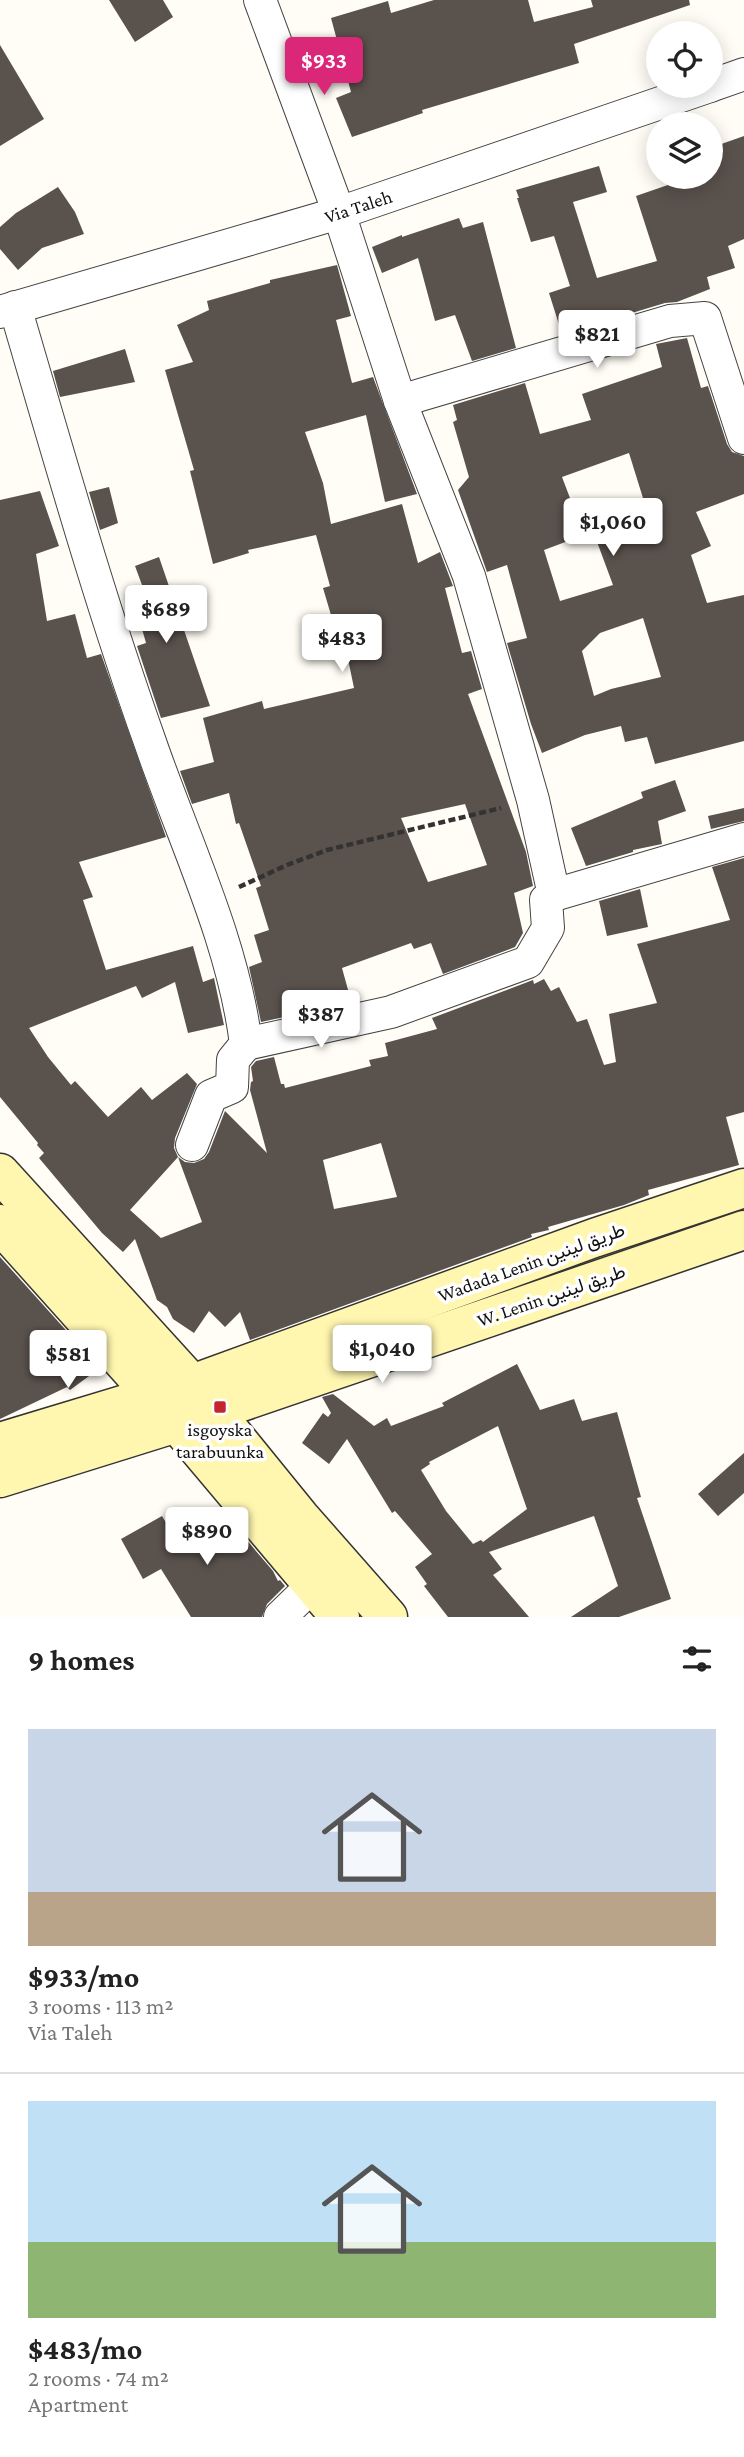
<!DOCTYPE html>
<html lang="en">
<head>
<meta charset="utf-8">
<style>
	body { margin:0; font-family:"Crimson Pro",Vazirmatn,serif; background:#f2f2f2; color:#222; height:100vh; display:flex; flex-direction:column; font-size:26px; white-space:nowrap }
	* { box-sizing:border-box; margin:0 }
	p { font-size:23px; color:#767676 }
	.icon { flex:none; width:38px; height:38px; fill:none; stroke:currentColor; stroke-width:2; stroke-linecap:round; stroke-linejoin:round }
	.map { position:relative; height:1617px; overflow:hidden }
	.details { display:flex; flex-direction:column; background:#fff; flex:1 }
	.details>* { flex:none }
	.tools { position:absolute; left:646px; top:21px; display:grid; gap:14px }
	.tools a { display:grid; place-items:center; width:77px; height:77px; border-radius:50%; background:#fff; box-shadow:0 4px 18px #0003; font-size:35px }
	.price { position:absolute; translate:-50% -60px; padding:0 16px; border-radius:7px; background:#fff; color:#222; font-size:23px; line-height:46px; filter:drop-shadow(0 2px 4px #0008) }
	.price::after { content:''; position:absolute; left:50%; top:42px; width:21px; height:16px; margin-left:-10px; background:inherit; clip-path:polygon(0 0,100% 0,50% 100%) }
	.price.selected { background:#db2777; color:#fff }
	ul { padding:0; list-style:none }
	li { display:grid; align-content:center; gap:14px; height:371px; padding:0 28px }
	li+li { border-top:2px solid #e0e0e0 }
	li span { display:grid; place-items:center; height:217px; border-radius:0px; color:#555 }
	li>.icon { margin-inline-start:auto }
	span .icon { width:126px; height:126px; fill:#fffc; stroke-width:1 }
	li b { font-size:30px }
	h2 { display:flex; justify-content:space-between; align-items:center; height:84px; padding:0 28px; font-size:30px }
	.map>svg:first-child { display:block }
</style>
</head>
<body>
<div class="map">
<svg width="744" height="1617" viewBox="0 0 744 1617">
	<rect width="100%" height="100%" fill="#fffdf5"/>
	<g fill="#5a524d" fill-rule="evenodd">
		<polygon points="109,0 163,0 173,17 135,42"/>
		<polygon points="434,0 528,0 534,22 593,7 591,0 689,0 690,5 574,44 579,63 422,110 423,113 352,137 336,98 351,92 331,18 388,1 391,13"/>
		<polygon points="0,45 44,119 0,146"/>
		<polygon points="744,136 744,239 728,246 735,268 707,277 710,289 677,302 665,303 562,334 549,293 570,286 554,236 531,242 517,198 519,198 516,190 599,166 607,192 573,202 597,278 657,261 636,196 691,177 710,177 710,148"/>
		<polygon points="58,187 75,212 84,234 42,248 18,270 0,249 0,227 16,213"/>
		<polygon points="459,218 463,228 483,222 516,348 472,361 455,315 435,321 418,258 382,273 372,247 402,235 402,237"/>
		<path d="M337,265L351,316L336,320L352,383L373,377L417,494L385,502L366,415L305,432L323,483L331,524L402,504L418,563L440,552L453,586L445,588L462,653L471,651L482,689L468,694L526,852L533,886L514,893L523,933L515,947L443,974L431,943L414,949L411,943L342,968L350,997L324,1003L326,1008L261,1022L249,967L262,962L254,935L269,930L256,888L261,886L239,823L236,824L229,793L192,804L180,771L214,762L203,718L262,701L264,709L354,688L342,630L336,632L323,588L330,586L316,535L248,550L249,553L213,564L190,471L194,470L165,370L193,362L177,325L209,310L207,301L270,283V280ZM465,804L487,865L428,882L401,818Z"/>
		<path d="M687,338L701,388L708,386L727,444L732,452L744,456V494L696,512L711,546L691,555L707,603L744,595V741L655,764L647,737L625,742L621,726L585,735L542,753L531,724L507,643L527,638L507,565L487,572L458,490L469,477L453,422L457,420L453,405L525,383L540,434L591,420L582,394L662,367L656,344ZM629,453L647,511L593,531L613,585L560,601L544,550L584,535L562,477ZM643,618L661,677L611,689L594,696L582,651L600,633Z"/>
		<polygon points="125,349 135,382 60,397 53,371"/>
		<polygon points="109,487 118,523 100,530 89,492"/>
		<path d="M40,491L59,546L36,554L47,621L75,614L87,658L101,654L166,837L79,862L93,897L83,900L106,970L193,946L203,982L214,978L224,1025L188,1033L175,982L142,998L136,986L29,1028L48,1057L71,1085L75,1081L108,1117L141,1087L152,1100L187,1073L197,1084L175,1138L174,1148L178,1157L130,1210L161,1238L202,1222L178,1157L185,1162L194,1163L204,1159L209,1152L225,1111L267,1153L250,1090L251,1082L253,1081L251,1067L256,1061L274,1057L281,1084H284L285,1088L371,1066L369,1060L388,1056L385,1043L437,1029L432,1018L533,980L534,984L544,979L551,991L559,987L577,1022L587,1019L604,1065L616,1062L609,1014L657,1003L637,944L730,920L712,867L744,858V1112L726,1117L739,1165L648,1190L649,1195L624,1205L548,1227L549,1230L531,1234L532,1237L250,1340L240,1312L225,1327L209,1311L194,1333L173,1319L167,1307L157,1300L135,1239L123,1252L102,1233L39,1158L44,1153L37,1145L38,1143L0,1097V500ZM381,1143L397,1197L334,1209L323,1160Z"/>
		<polygon points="159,557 210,706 161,718 137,646 146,643 131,590 142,585 135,566"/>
		<polygon points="675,780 686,811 658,821 662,844 633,850 633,852 586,866 571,828 643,798 641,792"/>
		<polygon points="744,808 744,821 711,829 708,816"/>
		<polygon points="640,889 648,927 607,936 599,901"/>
		<polygon points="0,1257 100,1368 70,1390 67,1387 0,1419"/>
		<path d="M517,1364L540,1410L574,1399L582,1421L617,1412L641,1497L637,1498L671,1599L619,1617H571L618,1586L594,1516L489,1552L502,1569L493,1575L529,1617H448L424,1586L427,1584L415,1567L432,1554L395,1511L392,1513L347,1439L329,1464L302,1443L323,1413L328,1417L331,1413L322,1397L333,1394L374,1426L387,1418L391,1426L444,1406L442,1403ZM498,1426L527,1509L483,1542L481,1540L473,1544L446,1511L421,1470L430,1464L429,1462Z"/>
		<polygon points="744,1453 744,1493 718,1516 698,1494"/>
		<polygon points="222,1511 273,1571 278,1581 280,1580 285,1586 267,1604 262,1617 191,1617 161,1569 143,1579 121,1539 162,1516 173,1534 212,1513 213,1516"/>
	</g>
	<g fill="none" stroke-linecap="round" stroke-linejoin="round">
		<g stroke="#444" stroke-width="34">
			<g id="street">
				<polyline points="710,86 744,74"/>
				<path d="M15,307C58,453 99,599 150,742C184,841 233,940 246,1044L233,1060L232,1087L211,1096L192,1145"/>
				<polyline points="0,312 339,213 710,86"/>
				<polyline points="400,401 670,321 705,318 744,438"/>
				<polyline points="554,895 744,839"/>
				<polyline points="246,1044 391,1012 528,962 548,928 546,900 554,895 533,800 469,576 400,401 339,213 260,0"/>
				<polyline points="280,1617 313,1585"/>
			</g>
		</g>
		<g stroke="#333" stroke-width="41">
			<g id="secondary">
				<polyline points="0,1173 192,1384 300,1517 388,1617"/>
				<polyline points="0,1224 154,1396 340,1617"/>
				<polyline points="0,1442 192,1384 594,1238 744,1188"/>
				<polyline points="0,1478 215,1411 744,1230"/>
			</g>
		</g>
		<polyline stroke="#333" stroke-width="4.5" stroke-dasharray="7 3.5" stroke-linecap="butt" points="239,887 287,865 327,850 501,808"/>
		<use href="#street" stroke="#fff" stroke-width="32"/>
		<use href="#secondary" stroke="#fff6b0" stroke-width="38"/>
	</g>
	<rect fill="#c4262e" stroke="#fff" stroke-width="2.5" x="213" y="1400" width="14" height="14" rx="3.5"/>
	<g text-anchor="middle" stroke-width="7" stroke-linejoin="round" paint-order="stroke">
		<g font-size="19" fill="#111" stroke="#fff">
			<text transform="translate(358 206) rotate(-18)" y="7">Via Taleh</text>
			<text transform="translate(531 1262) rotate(-20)" y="7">Wadada Lenin طريق لينين</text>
			<text transform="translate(551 1295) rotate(-19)" y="7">W. Lenin طريق لينين</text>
		</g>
		<g font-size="19" fill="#111" stroke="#fff">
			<text x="220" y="1436">isgoyska<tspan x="220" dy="22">tarabuunka</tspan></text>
		</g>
	</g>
</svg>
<div class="tools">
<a><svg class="icon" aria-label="locate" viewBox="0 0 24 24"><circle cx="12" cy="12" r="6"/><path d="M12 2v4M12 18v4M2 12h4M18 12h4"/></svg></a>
<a><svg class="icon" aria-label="layers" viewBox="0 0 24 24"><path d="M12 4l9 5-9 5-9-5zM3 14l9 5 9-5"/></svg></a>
</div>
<b class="price selected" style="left:324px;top:97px">$933</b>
<b class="price" style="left:597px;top:370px">$821</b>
<b class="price" style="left:613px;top:558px">$1,060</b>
<b class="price" style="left:166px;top:645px">$689</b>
<b class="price" style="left:342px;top:674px">$483</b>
<b class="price" style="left:321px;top:1050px">$387</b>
<b class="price" style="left:382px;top:1385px">$1,040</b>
<b class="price" style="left:68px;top:1390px">$581</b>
<b class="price" style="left:207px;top:1567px">$890</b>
</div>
<section class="details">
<h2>9 homes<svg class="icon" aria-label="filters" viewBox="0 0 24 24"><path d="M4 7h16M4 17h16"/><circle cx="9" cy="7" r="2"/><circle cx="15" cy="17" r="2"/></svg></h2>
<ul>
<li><span style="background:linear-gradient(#c9d6e8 75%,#b9a48a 0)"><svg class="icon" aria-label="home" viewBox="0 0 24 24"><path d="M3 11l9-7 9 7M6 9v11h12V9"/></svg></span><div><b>$933/mo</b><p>3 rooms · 113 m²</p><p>Via Taleh</p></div></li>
<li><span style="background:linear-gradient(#bfe0f5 65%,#8fb573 0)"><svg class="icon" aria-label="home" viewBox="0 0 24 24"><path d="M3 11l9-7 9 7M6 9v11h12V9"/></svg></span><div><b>$483/mo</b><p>2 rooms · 74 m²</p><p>Apartment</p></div></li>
</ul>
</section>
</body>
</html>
